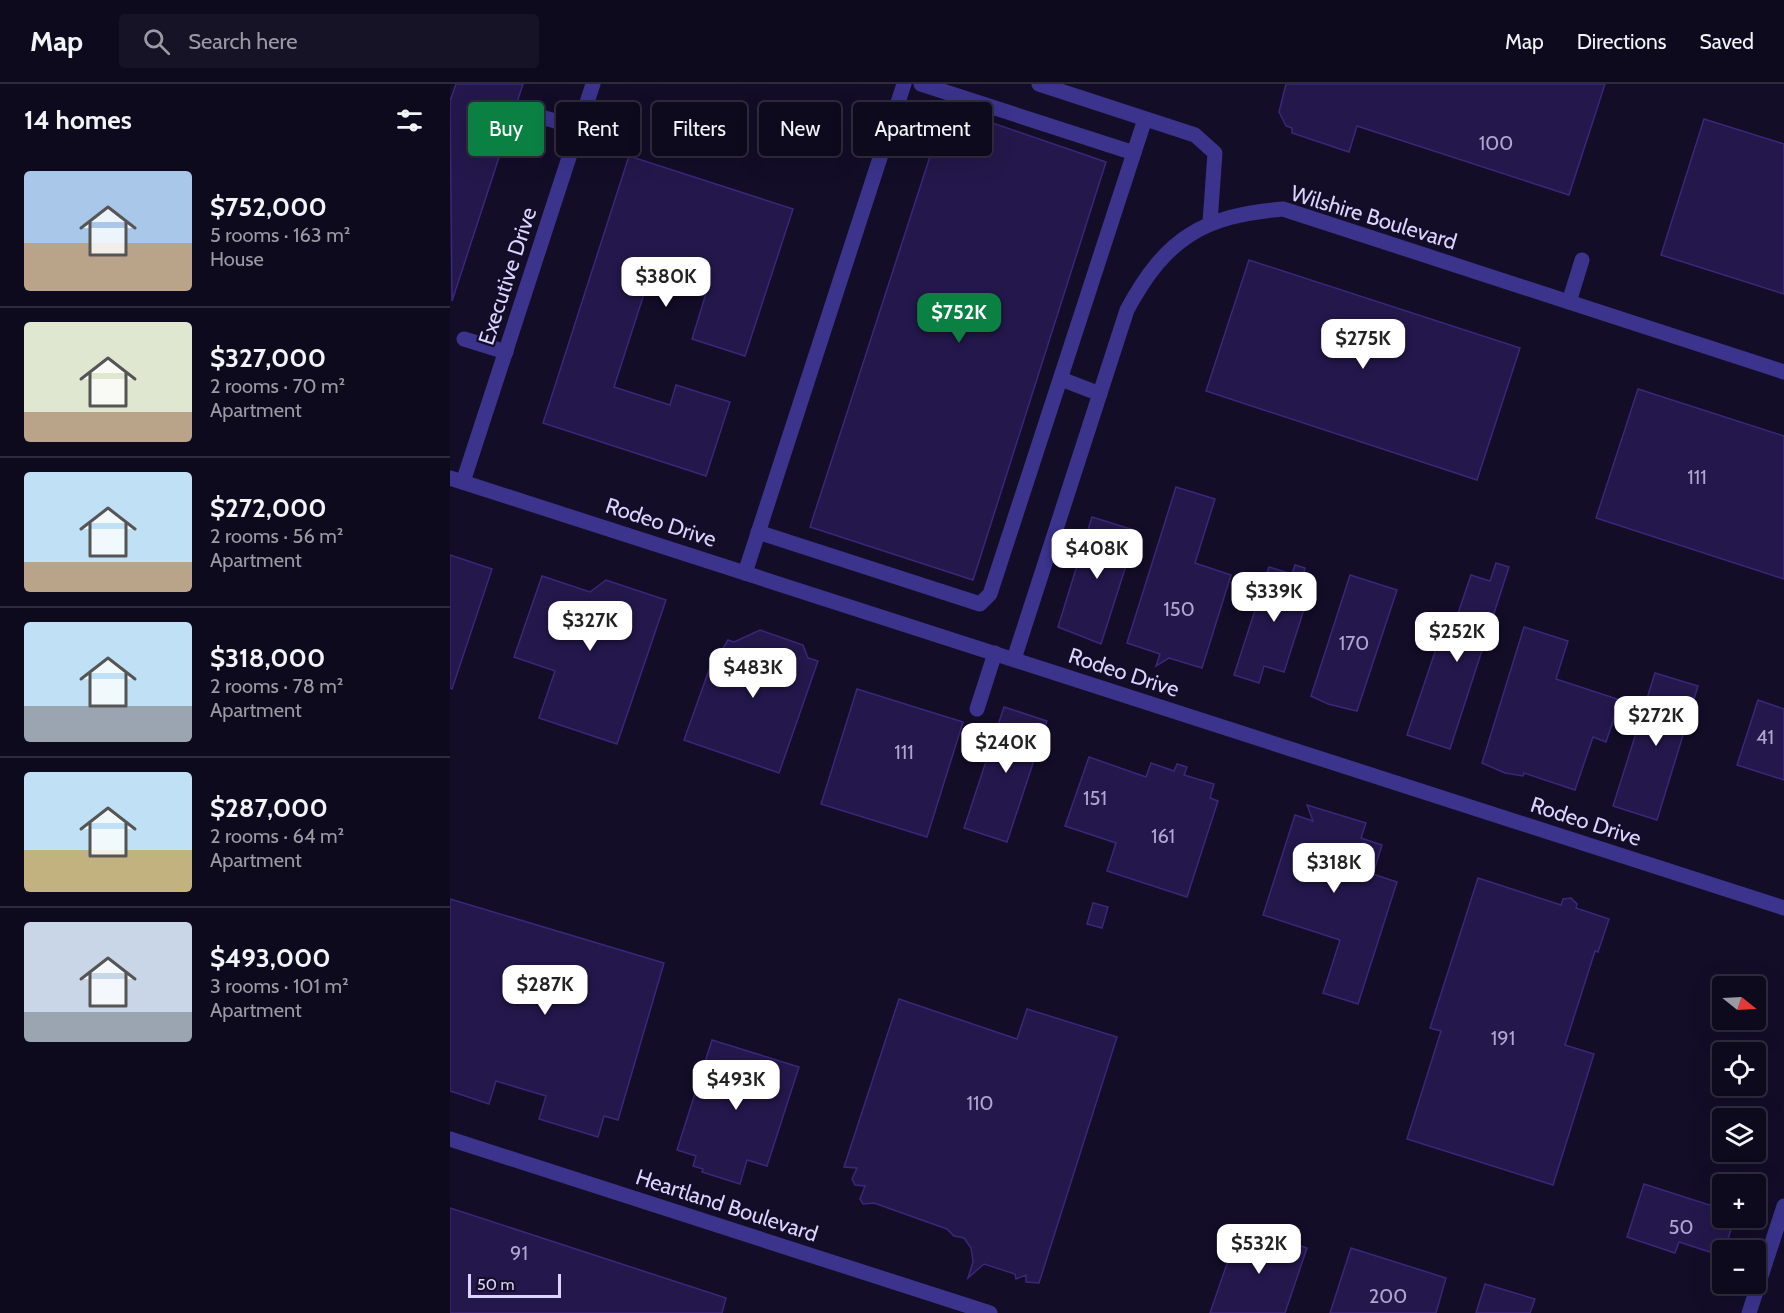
<!DOCTYPE html>
<html lang="en">
<head>
<meta charset="utf-8">
<style>
	body { margin:0; font-family:Cabin,sans-serif; background:#171327; color:#f1f3f6; height:100vh; display:flex; flex-direction:column; font-size:22px; white-space:nowrap }
	* { box-sizing:border-box; margin:0 }
	p { font-size:20px; color:#9b9aa4 }
	.icon { flex:none; width:33px; height:33px; fill:none; stroke:currentColor; stroke-width:2; stroke-linecap:round; stroke-linejoin:round }
	.map { position:relative; flex:1; overflow:hidden }
	.panel { display:flex; flex-direction:column; background:#0e0a1e; width:450px }
	.panel>* { flex:none }
	.banner { position:absolute; left:18px; top:18px; width:570px; height:54px; display:flex; gap:12px }
	.needle { width:39px; rotate:108deg }
	.fabs { position:absolute; left:1262px; top:892px; display:grid; gap:12px }
	.fabs a { display:grid; place-items:center; width:54px; height:54px; border-radius:6px; background:#0e0a1e; box-shadow:0 6px 24px #0002,0 0 0 2px #2e2b3c; font-size:30px }
	.scale { position:absolute; left:18px; bottom:15px; width:93px; box-sizing:border-box; padding-left:6px; border:3px solid #dbd4ff; border-top:0; font-size:16px; line-height:21px; white-space:nowrap; color:#dbd4ff; -webkit-text-stroke:4px #130d28; paint-order:stroke }
	.price { position:absolute; translate:-50% -51px; padding:0 14px; border-radius:12px; background:#fff; color:#222; font-size:20px; line-height:39px; filter:drop-shadow(0 2px 3px #0008) }
	.price::after { content:''; position:absolute; left:50%; top:36px; width:18px; height:14px; margin-left:-9px; background:inherit; clip-path:polygon(0 0,100% 0,50% 100%) }
	.price.active { background:#0b8043; color:#fff }
	ul { padding:0; list-style:none }
	li { display:flex; align-items:center; gap:18px; height:150px; padding:0 24px }
	li+li { border-top:2px solid #2e2b3c }
	li span { display:grid; place-items:center; flex:none; width:168px; height:120px; border-radius:6px; color:#555 }
	li>.icon { margin-inline-start:auto }
	span .icon { width:72px; height:72px; fill:#fffc; stroke-width:1 }
	li b { font-size:26px }
	h2 { display:flex; justify-content:space-between; align-items:center; height:72px; padding:0 24px; font-size:26px }
	.tag { padding:0 21px; border-radius:6px; background:#0e0a1e; box-shadow:0 6px 24px #0002,0 0 0 2px #2e2b3c; font-size:21px; line-height:54px }
	.tag.active { background:#0b8043; color:#fff }
	header { display:flex; align-items:center; gap:36px; box-sizing:border-box; height:84px; padding:0 30px; background:#0e0a1e; border-bottom:2px solid #2e2b3c }
	header strong { font-size:28px }
	nav { display:flex; gap:33px; margin-inline-start:auto; font-size:21px }
	.search { width:420px; height:54px; background:#171327; display:flex; align-items:center; gap:15px; box-sizing:border-box; padding:0 21px; border-radius:6px; color:#9b9aa4; font-size:22px }
	main { display:flex; flex:1; min-height:0 }
	.map>svg:first-child { display:block }
</style>
</head>
<body>
<header>
<strong>Map</strong>
<div class="search"><svg class="icon" aria-label="search" viewBox="0 0 24 24"><circle cx="10" cy="10" r="6"/><path d="M15 15l6 6"/></svg>Search here</div>
<nav><a>Map</a><a>Directions</a><a>Saved</a></nav>
</header>
<main>
<section class="panel">
<h2>14 homes<svg class="icon" aria-label="filters" viewBox="0 0 24 24"><path d="M4 7h16M4 17h16"/><circle cx="9" cy="7" r="2"/><circle cx="15" cy="17" r="2"/></svg></h2>
<ul>
<li><span style="background:linear-gradient(#a9c7e8 60%,#b9a48a 0)"><svg class="icon" aria-label="home" viewBox="0 0 24 24"><path d="M3 11l9-7 9 7M6 9v11h12V9"/></svg></span><div><b>$752,000</b><p>5 rooms · 163 m²</p><p>House</p></div></li>
<li><span style="background:linear-gradient(#dfe7d0 75%,#b9a48a 0)"><svg class="icon" aria-label="home" viewBox="0 0 24 24"><path d="M3 11l9-7 9 7M6 9v11h12V9"/></svg></span><div><b>$327,000</b><p>2 rooms · 70 m²</p><p>Apartment</p></div></li>
<li><span style="background:linear-gradient(#bfe0f5 75%,#b9a48a 0)"><svg class="icon" aria-label="home" viewBox="0 0 24 24"><path d="M3 11l9-7 9 7M6 9v11h12V9"/></svg></span><div><b>$272,000</b><p>2 rooms · 56 m²</p><p>Apartment</p></div></li>
<li><span style="background:linear-gradient(#bfe0f5 70%,#9aa5b1 0)"><svg class="icon" aria-label="home" viewBox="0 0 24 24"><path d="M3 11l9-7 9 7M6 9v11h12V9"/></svg></span><div><b>$318,000</b><p>2 rooms · 78 m²</p><p>Apartment</p></div></li>
<li><span style="background:linear-gradient(#bfe0f5 65%,#c2b280 0)"><svg class="icon" aria-label="home" viewBox="0 0 24 24"><path d="M3 11l9-7 9 7M6 9v11h12V9"/></svg></span><div><b>$287,000</b><p>2 rooms · 64 m²</p><p>Apartment</p></div></li>
<li><span style="background:linear-gradient(#c9d6e8 75%,#9aa5b1 0)"><svg class="icon" aria-label="home" viewBox="0 0 24 24"><path d="M3 11l9-7 9 7M6 9v11h12V9"/></svg></span><div><b>$493,000</b><p>3 rooms · 101 m²</p><p>Apartment</p></div></li>
</ul>
</section>
<div class="map">
<svg width="1334" height="1229" viewBox="0 0 1334 1229">
	<rect width="100%" height="100%" fill="#130d28"/>
	<g fill="#24174b" stroke="#3b277a" stroke-width="1.5">
		<polygon points="6,0 73,0 2,217 0,17"/>
		<polygon points="836,0 1155,0 1119,111 907,42 899,68 842,49 842,44 836,42 829,28"/>
		<polygon points="496,23 656,78 523,496 360,443"/>
		<polygon points="1254,35 1334,60 1334,210 1211,171"/>
		<polygon points="179,72 343,125 295,272 242,255 258,203 202,185 164,303 220,321 226,301 280,318 256,392 93,339"/>
		<polygon points="799,176 1070,264 1027,396 756,307"/>
		<polygon points="1188,305 1334,352 1334,495 1146,434"/>
		<polygon points="726,403 765,415 745,479 781,491 752,584 719,574 706,582 710,570 677,559"/>
		<polygon points="642,433 687,447 651,560 608,543"/>
		<polygon points="0,471 42,485 2,605 0,604"/>
		<polygon points="1046,479 1059,483 1000,665 957,651 991,550 1000,553 1021,491 1040,497"/>
		<polygon points="845,481 855,484 853,494 863,497 834,588 814,582 809,599 784,591 819,483 842,490"/>
		<polygon points="900,491 947,506 907,627 878,620 861,612"/>
		<polygon points="92,492 140,508 156,496 216,516 167,660 89,634 105,587 64,573"/>
		<polygon points="1074,543 1118,557 1106,595 1170,616 1156,658 1143,653 1125,706 1074,689 1073,692 1055,689 1032,679"/>
		<polygon points="310,546 353,561 358,574 368,577 329,689 234,656 265,569 272,566 278,556 284,558"/>
		<polygon points="1205,589 1248,602 1207,736 1163,722"/>
		<polygon points="407,605 513,638 477,753 371,720"/>
		<polygon points="1308,616 1334,625 1334,696 1287,681"/>
		<polygon points="554,623 597,637 557,758 514,744"/>
		<polygon points="639,673 696,693 701,679 724,687 727,680 737,683 734,691 764,700 760,714 768,717 737,813 657,787 666,759 615,742"/>
		<polygon points="857,721 916,739 911,754 932,761 923,790 947,798 908,920 873,909 890,856 813,831 845,731 863,737"/>
		<polygon points="1028,794 1111,821 1113,815 1121,814 1127,820 1126,824 1159,835 1148,868 1145,867 1115,961 1144,970 1103,1101 957,1055 991,947 980,944"/>
		<polygon points="0,815 214,879 168,1036 154,1032 148,1053 89,1035 96,1012 46,997 39,1020 0,1007"/>
		<polygon points="643,819 658,823 652,844 637,840"/>
		<polygon points="449,915 567,955 577,925 667,953 589,1199 576,1198 576,1191 566,1195 565,1190 534,1180 518,1194 523,1178 521,1164 514,1154 504,1152 497,1145 424,1119 413,1120 410,1115 415,1102 405,1101 402,1095 407,1084 394,1083"/>
		<polygon points="262,956 349,983 317,1082 297,1076 290,1100 252,1088 253,1085 243,1082 246,1072 227,1066"/>
		<polygon points="1194,1100 1272,1125 1272,1134 1285,1134 1272,1172 1229,1158 1225,1169 1177,1153"/>
		<polygon points="0,1124 276,1214 272,1229 0,1229"/>
		<polygon points="790,1142 857,1164 835,1229 760,1229"/>
		<polygon points="901,1164 996,1194 986,1229 880,1229"/>
		<polygon points="1035,1200 1085,1215 1080,1229 1026,1229"/>
	</g>
	<g fill="none" stroke-linecap="round" stroke-linejoin="round">
		<g stroke="#3b338c" stroke-width="15">
			<polyline points="471,0 684,69"/>
			<polyline points="589,0 745,51 765,69 760,138"/>
			<polyline points="88,32 112,39 130,39"/>
			<polyline points="1119,218 1132,176"/>
			<polyline points="14,255 56,268"/>
			<polyline points="611,295 650,310"/>
			<polyline points="0,394 1334,824"/>
			<polyline points="13,398 143,0"/>
			<polyline points="308,448 530,520 540,510 695,35"/>
			<polyline points="295,489 454,0"/>
			<path d="M564,575L677,226C716,154 752,132 833,125L1334,288"/>
			<polyline points="527,625 545,569"/>
			<polyline points="0,1055 540,1229"/>
			<polyline points="1299,1229 1334,1122"/>
		</g>
	</g>
	<g text-anchor="middle" stroke-width="4.5" stroke-linejoin="round" paint-order="stroke">
		<g font-size="20" fill="#ada5d2">
			<text x="1046" y="66">100</text>
			<text x="1247" y="400">111</text>
			<text x="729" y="532">150</text>
			<text x="904" y="566">170</text>
			<text x="1315" y="660">41</text>
			<text x="454" y="675">111</text>
			<text x="645" y="721">151</text>
			<text x="713" y="759">161</text>
			<text x="1053" y="961">191</text>
			<text x="530" y="1026">110</text>
			<text x="1231" y="1150">50</text>
			<text x="69" y="1176">91</text>
			<text x="938" y="1219">200</text>
		</g>
		<g font-size="22" fill="#dbd4ff" stroke="#130d28">
			<text transform="translate(924 133) rotate(17)" y="8">Wilshire Boulevard</text>
			<text transform="translate(57 192) rotate(-72)" y="8">Executive Drive</text>
			<text transform="translate(211 438) rotate(18)" y="8">Rodeo Drive</text>
			<text transform="translate(674 588) rotate(18)" y="8">Rodeo Drive</text>
			<text transform="translate(1136 737) rotate(18)" y="8">Rodeo Drive</text>
			<text transform="translate(277 1121) rotate(18)" y="8">Heartland Boulevard</text>
		</g>
	</g>
</svg>
<div class="fabs">
<a><svg class="needle" viewBox="-14 -14 28 28"><path d="M0-13l5 13h-10z" fill="#e53935"/><path d="M0 13l5-13h-10z" fill="#9b9aa4"/></svg></a>
<a><svg class="icon" aria-label="locate" viewBox="0 0 24 24"><circle cx="12" cy="12" r="6"/><path d="M12 2v4M12 18v4M2 12h4M18 12h4"/></svg></a>
<a><svg class="icon" aria-label="layers" viewBox="0 0 24 24"><path d="M12 4l9 5-9 5-9-5zM3 14l9 5 9-5"/></svg></a>
<a>+</a>
<a>−</a>
</div>
<div class="scale">50 m</div>
<b class="price" style="left:216px;top:224px">$380K</b>
<b class="price active" style="left:509px;top:260px">$752K</b>
<b class="price" style="left:913px;top:286px">$275K</b>
<b class="price" style="left:647px;top:496px">$408K</b>
<b class="price" style="left:824px;top:539px">$339K</b>
<b class="price" style="left:140px;top:568px">$327K</b>
<b class="price" style="left:1007px;top:579px">$252K</b>
<b class="price" style="left:303px;top:615px">$483K</b>
<b class="price" style="left:1206px;top:663px">$272K</b>
<b class="price" style="left:556px;top:690px">$240K</b>
<b class="price" style="left:884px;top:810px">$318K</b>
<b class="price" style="left:95px;top:932px">$287K</b>
<b class="price" style="left:286px;top:1027px">$493K</b>
<b class="price" style="left:809px;top:1191px">$532K</b>
<div class="banner">
<a class="tag active">Buy</a>
<a class="tag">Rent</a>
<a class="tag">Filters</a>
<a class="tag">New</a>
<a class="tag">Apartment</a>
</div>
</div>
</main>
</body>
</html>
